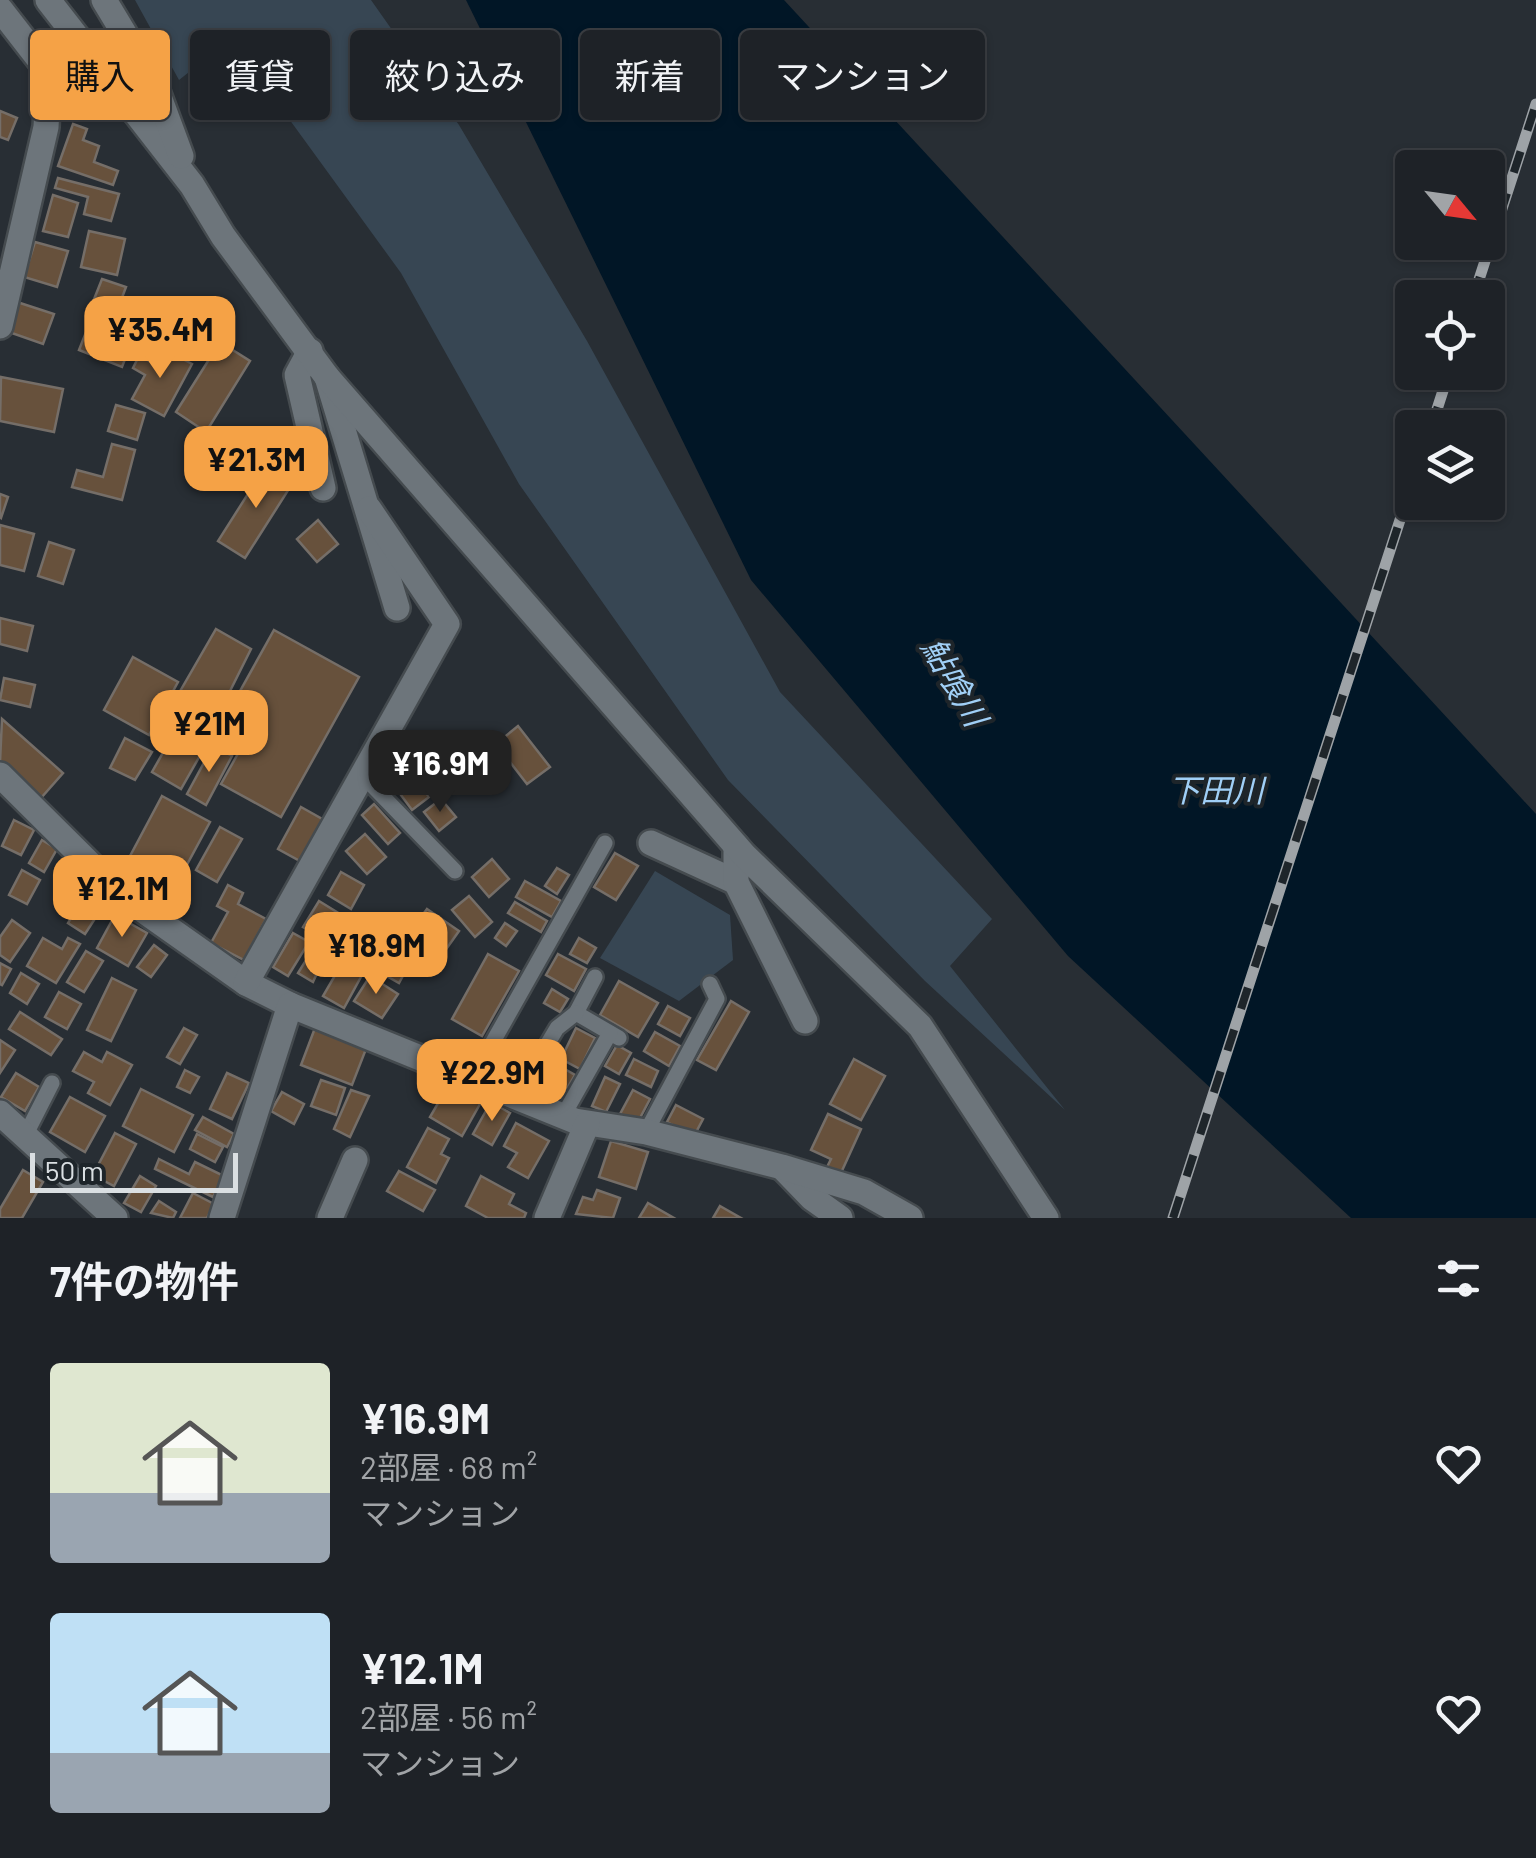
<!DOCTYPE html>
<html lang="ja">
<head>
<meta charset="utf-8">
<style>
	body { margin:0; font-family:Barlow,"Noto Sans JP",sans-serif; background:#262a2f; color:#f1f3f6; height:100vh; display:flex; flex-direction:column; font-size:38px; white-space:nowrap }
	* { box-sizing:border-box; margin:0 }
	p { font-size:32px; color:#a1a4a7 }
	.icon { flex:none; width:55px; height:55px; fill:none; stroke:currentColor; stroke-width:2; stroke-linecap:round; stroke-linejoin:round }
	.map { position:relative; height:1218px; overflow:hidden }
	.panel { display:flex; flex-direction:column; background:#1e2227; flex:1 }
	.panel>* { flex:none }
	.top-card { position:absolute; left:30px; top:30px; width:1000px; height:90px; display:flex; gap:20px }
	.needle { width:65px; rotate:119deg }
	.fabs { position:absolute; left:1395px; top:150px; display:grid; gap:20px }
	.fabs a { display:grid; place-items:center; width:110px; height:110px; border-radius:10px; background:#1e2227; box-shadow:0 2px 8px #0004,0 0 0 2px #3c3f44; font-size:50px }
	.scale { position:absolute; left:30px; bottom:25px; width:208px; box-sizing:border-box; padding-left:10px; border:5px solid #dadfe2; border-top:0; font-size:28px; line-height:35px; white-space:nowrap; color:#dadfe2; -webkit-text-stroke:8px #1e252a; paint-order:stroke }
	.price { position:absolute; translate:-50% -85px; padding:0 22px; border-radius:20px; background:#f5a246; color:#111; font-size:32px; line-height:65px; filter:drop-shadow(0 2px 5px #0008) }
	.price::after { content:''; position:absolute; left:50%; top:60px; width:30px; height:22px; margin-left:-15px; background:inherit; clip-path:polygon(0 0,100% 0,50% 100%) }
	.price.selected { background:#222; color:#fff }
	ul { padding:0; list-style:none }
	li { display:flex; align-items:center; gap:30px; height:250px; padding:0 50px }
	li span { display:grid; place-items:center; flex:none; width:280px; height:200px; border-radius:10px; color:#555 }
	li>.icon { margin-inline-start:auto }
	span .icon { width:120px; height:120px; fill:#fffc; stroke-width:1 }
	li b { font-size:42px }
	h2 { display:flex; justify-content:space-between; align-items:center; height:120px; padding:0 50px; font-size:42px }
	.chip { padding:0 35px; border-radius:10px; background:#1e2227; box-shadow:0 2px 8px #0004,0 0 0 2px #3c3f44; font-size:35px; line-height:90px }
	.chip.selected { background:#f5a246; color:#111 }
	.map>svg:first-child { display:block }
</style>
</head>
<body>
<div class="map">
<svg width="1536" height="1218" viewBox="0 0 1536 1218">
	<rect width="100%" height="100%" fill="#282e34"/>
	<g fill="#374653">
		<polygon points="135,0 371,0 459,125 587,341 780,692 992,919 950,966 1065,1110 925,981 728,780 519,484 401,273 231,39 179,80"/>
		<polygon points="655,871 730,915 733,960 679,1001 600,958"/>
	</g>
	<polygon fill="#011626" points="466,0 784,0 1536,814 1536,1218 1351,1218 1068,956 751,580"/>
	<g fill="#67513c" stroke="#756e68" stroke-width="2.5">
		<polygon points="0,111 17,118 8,140 0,137"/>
		<polygon points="73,124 87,129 83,140 99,146 94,162 118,171 113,185 58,166"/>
		<polygon points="58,178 119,194 111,221 84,214 88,197 55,188"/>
		<polygon points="53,195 78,203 68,237 43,231"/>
		<polygon points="89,231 125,239 117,275 81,267"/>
		<polygon points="35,242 68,251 57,287 24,277"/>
		<polygon points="102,279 126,287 120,303 150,315 142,338 87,317"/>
		<polygon points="17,302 54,314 43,344 6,331"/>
		<polygon points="88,327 131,344 122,367 79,350"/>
		<polygon points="220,342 250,361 206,432 176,412"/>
		<polygon points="164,349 192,364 164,416 132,399 145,375 133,368 139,356 155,364"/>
		<polygon points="1,377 63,389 54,432 0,421"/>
		<polygon points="116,405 145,413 137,440 108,431"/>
		<polygon points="112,444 135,450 122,500 72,487 77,470 103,477"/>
		<polygon points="267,464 294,481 245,558 218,541"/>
		<polygon points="0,494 8,497 1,518 0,517"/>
		<polygon points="318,520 338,544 317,562 297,539"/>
		<polygon points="0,525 34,534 24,571 0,565"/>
		<polygon points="49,542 74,550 63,584 38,576"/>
		<polygon points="0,618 33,626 27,651 0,644"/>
		<polygon points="216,629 251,649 211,729 171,707"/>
		<polygon points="274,630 359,677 281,817 221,784 240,750 215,736"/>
		<polygon points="133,657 178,682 149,735 104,710"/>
		<polygon points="4,678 35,685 30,707 0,700"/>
		<polygon points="2,719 63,773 41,798 0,762"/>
		<polygon points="181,721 210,738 181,789 152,772"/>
		<polygon points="518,726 550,767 527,784 496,744"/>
		<polygon points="125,738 152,752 135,780 110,768"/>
		<polygon points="213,746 232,756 206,805 187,794"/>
		<polygon points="404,763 429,797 412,810 387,776"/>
		<polygon points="162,796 210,822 177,883 129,858"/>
		<polygon points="441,799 456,817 439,831 424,812"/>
		<polygon points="374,804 400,833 388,844 362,815"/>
		<polygon points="301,807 324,820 300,861 278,849"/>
		<polygon points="14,820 34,830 21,855 2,846"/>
		<polygon points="220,827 242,839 217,882 196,870"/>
		<polygon points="365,834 386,857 367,874 346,851"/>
		<polygon points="42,840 57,849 44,872 29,863"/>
		<polygon points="615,853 638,866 616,900 594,887"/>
		<polygon points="492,859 509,879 489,897 472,877"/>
		<polygon points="557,868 569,875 557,894 545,886"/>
		<polygon points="22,870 40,880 27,904 9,895"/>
		<polygon points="341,872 364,885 351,909 328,895"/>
		<polygon points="525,881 561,901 552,917 516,897"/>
		<polygon points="228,885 243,893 238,904 266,919 244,960 211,943 228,912 217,906"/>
		<polygon points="469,896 492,922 475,937 452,910"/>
		<polygon points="319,901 356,924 340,949 303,927"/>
		<polygon points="515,902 547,921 541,932 508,913"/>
		<polygon points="79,905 96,917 85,934 68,923"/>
		<polygon points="427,909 459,931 442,955 410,932"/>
		<polygon points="115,915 147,933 128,966 97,948"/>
		<polygon points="12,920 30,933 10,962 0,955 0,937"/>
		<polygon points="505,923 517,931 506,946 495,938"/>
		<polygon points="293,933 309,942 288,976 273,967"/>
		<polygon points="395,935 418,948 399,983 376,970"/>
		<polygon points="43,938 62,949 68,938 80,944 56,983 27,966"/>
		<polygon points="579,938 596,948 587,963 570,954"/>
		<polygon points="154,945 167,955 151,977 137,967"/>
		<polygon points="313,949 325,956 313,982 298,973"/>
		<polygon points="86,951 103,961 84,992 67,982"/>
		<polygon points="348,953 368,964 344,1008 323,996"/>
		<polygon points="488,954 519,971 482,1036 452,1019"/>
		<polygon points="558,954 586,969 574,991 546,975"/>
		<polygon points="0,963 11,969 2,985 0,984"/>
		<polygon points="21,973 39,984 27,1004 10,993"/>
		<polygon points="370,976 398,994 382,1018 354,1001"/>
		<polygon points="112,978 136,990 111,1041 87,1030"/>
		<polygon points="619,981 658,1003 638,1037 600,1015"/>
		<polygon points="552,989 568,999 560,1012 544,1003"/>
		<polygon points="59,992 81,1004 67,1029 45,1017"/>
		<polygon points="731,1001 749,1012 716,1070 697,1060"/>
		<polygon points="668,1006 690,1018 680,1036 658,1024"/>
		<polygon points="20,1012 62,1039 51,1055 9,1029"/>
		<polygon points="184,1028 197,1035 180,1064 167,1057"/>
		<polygon points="315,1028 366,1049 352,1085 301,1065"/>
		<polygon points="576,1028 595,1038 580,1069 561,1059"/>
		<polygon points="655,1032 680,1046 669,1066 644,1051"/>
		<polygon points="0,1040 15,1050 0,1073"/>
		<polygon points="502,1042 528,1057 514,1081 488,1067"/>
		<polygon points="617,1045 631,1053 619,1074 605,1066"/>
		<polygon points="84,1052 102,1062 107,1052 132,1065 110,1105 88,1093 94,1082 73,1071"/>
		<polygon points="634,1059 658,1071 651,1087 626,1075"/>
		<polygon points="854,1059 885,1076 861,1120 830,1104"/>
		<polygon points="549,1060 575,1075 560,1100 534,1085"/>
		<polygon points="185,1070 199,1077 190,1093 177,1087"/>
		<polygon points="16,1073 39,1087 25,1111 1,1097"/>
		<polygon points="227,1073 249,1083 232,1119 210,1109"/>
		<polygon points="605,1077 620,1084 606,1112 592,1106"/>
		<polygon points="321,1080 345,1088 336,1115 311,1106"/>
		<polygon points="448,1086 480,1104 462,1136 430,1117"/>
		<polygon points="141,1089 193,1115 174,1152 123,1126"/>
		<polygon points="351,1090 369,1096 350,1137 334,1129"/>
		<polygon points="633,1090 650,1099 640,1118 619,1116"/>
		<polygon points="282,1092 304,1104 294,1124 271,1111"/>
		<polygon points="70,1097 105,1116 85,1152 50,1132"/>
		<polygon points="491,1102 510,1113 492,1145 473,1134"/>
		<polygon points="676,1105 703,1119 694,1136 667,1122"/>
		<polygon points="828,1114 861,1129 840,1175 826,1169 831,1159 811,1150"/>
		<polygon points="203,1117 234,1134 227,1147 195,1130"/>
		<polygon points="516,1123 549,1141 528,1178 508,1167 517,1153 504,1146"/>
		<polygon points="428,1128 449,1139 441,1154 449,1158 436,1183 407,1167"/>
		<polygon points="115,1133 136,1144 114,1186 93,1175"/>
		<polygon points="197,1134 223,1147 215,1162 190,1149"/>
		<polygon points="611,1141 648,1152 636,1189 599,1177"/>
		<polygon points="159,1159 189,1174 195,1162 224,1176 213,1197 155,1169"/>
		<polygon points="23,1170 43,1182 22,1218 0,1218 0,1209"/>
		<polygon points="399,1171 435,1190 423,1211 387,1191"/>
		<polygon points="140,1176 156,1186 141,1212 124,1203"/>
		<polygon points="481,1176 514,1194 509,1204 526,1213 524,1218 488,1218 466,1206"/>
		<polygon points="597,1190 620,1198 613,1218 576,1214 583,1197 593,1200"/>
		<polygon points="193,1193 214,1204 207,1218 180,1218"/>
		<polygon points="159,1201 176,1212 173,1218 151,1213"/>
		<polygon points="648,1203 674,1218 639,1218"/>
		<polygon points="720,1206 741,1218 713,1218"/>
	</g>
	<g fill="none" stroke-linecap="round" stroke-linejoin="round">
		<g stroke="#454b4f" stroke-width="20">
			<g id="lane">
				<polyline points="364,777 455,871"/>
				<polyline points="595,977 576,1013 619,1038"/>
				<polyline points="472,1079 605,843"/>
				<polyline points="516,1097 557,1028 576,1013"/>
				<polyline points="563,1116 610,1033"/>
				<polyline points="646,1132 717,999 710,984"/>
				<polyline points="26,1134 52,1083"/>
			</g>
		</g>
		<g stroke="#454b4f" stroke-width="30">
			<g id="street">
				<polyline points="0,9 49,72 46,127 0,326"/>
				<polyline points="310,351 297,375 323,488"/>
				<polyline points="327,377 397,608"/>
				<polyline points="0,775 120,894 246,983 290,1005"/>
				<polyline points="651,843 736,882"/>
				<polyline points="736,846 736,882 805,1021"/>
				<polyline points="246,983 447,624 369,509"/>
				<polyline points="0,1113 115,1218"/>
				<polyline points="784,1169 812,1198 840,1218"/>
				<polyline points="222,1218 290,1005 575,1121 646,1132 782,1167 864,1192 910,1218"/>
				<polyline points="330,1218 355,1160"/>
				<polyline points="547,1218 587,1124"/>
			</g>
		</g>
		<g stroke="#454b4f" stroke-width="30">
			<g id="secondary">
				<polyline points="48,0 192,185 223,236 327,377 744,855 920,1026 1046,1218"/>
				<polyline points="104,0 154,83 181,156"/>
			</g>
		</g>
		<use href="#lane" stroke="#6d757b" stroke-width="15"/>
		<use href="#street" stroke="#6d757b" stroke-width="25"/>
		<use href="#secondary" stroke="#6d757b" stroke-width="25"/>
		<g stroke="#9ea3a7" stroke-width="11">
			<g id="rail">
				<polyline points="1473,298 1536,104"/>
				<polyline points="1431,428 1449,372"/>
				<polyline points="1173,1218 1412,483"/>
			</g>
		</g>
		<use href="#rail" stroke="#1e252a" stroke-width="8" stroke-dasharray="22" stroke-linecap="butt"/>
	</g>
	<g text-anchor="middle" stroke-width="8" stroke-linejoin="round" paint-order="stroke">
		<g font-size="32" font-style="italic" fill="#a0cff6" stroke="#1e252a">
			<text transform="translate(954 682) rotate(60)" y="11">鮎喰川</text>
			<text x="1216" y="802">下田川</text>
		</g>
	</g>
</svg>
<div class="fabs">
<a><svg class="needle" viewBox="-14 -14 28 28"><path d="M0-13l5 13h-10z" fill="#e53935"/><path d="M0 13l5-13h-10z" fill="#a1a4a7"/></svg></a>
<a><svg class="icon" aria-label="locate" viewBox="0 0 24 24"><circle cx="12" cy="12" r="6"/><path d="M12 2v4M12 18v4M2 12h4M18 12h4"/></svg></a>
<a><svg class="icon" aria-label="layers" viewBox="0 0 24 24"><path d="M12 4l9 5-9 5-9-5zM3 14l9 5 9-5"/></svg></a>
</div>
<div class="scale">50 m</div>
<b class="price" style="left:160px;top:381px">¥35.4M</b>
<b class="price" style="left:256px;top:511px">¥21.3M</b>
<b class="price" style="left:209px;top:775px">¥21M</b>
<b class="price selected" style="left:440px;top:815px">¥16.9M</b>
<b class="price" style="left:122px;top:940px">¥12.1M</b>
<b class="price" style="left:376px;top:997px">¥18.9M</b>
<b class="price" style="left:492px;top:1124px">¥22.9M</b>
<div class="top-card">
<a class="chip selected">購入</a>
<a class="chip">賃貸</a>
<a class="chip">絞り込み</a>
<a class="chip">新着</a>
<a class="chip">マンション</a>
</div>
</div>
<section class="panel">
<h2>7件の物件<svg class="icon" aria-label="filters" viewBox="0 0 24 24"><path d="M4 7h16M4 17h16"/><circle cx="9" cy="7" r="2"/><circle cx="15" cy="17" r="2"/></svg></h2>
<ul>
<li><span style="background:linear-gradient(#dfe7d0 65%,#9aa5b1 0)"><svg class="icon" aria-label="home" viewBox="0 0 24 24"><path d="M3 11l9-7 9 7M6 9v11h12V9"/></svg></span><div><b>¥16.9M</b><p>2部屋 · 68 m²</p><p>マンション</p></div><svg class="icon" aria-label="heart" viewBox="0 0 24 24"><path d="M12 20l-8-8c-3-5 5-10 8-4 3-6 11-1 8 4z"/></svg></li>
<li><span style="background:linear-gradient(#bfe0f5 70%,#9aa5b1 0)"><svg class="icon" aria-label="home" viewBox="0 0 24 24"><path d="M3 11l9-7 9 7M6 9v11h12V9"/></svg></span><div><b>¥12.1M</b><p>2部屋 · 56 m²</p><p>マンション</p></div><svg class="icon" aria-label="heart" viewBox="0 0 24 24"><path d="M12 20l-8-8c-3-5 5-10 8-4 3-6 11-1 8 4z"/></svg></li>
</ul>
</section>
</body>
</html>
